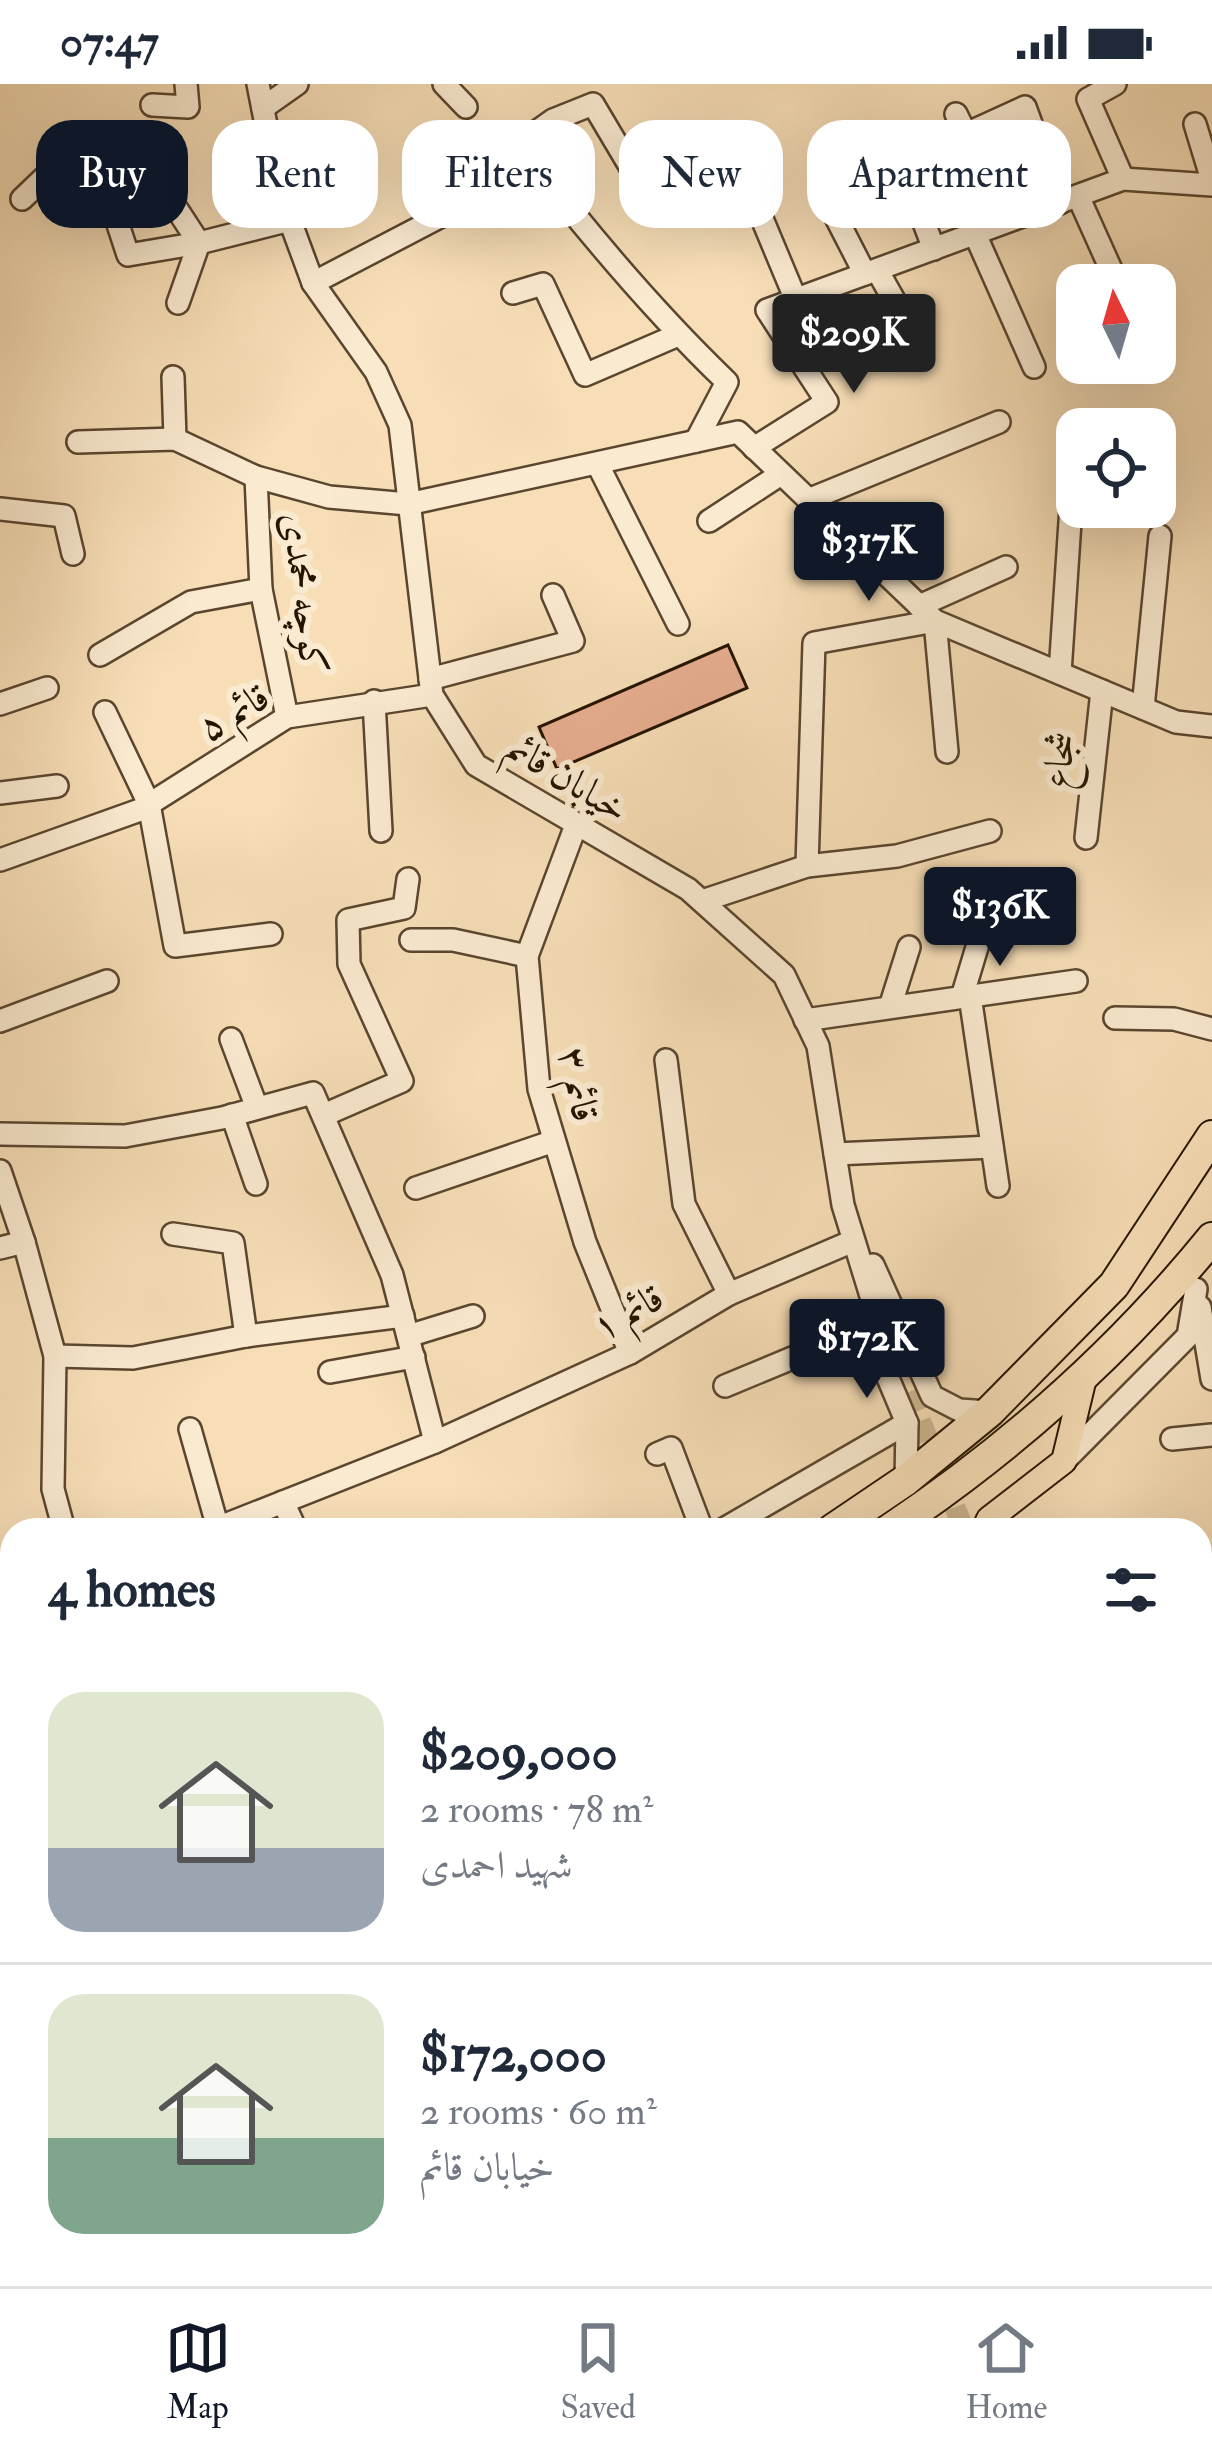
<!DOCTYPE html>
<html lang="en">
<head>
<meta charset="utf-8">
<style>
	body { margin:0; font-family:"IM FELL Double Pica",Amiri,serif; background:#f2f2f3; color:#1f2937; height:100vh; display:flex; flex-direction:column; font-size:45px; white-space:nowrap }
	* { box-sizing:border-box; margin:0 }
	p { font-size:39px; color:#747a83 }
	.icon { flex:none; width:66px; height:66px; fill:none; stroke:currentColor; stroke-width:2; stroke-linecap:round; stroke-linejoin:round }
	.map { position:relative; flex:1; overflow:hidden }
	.details { position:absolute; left:0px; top:1434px; width:1212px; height:768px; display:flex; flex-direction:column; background:#fff; border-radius:36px 36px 0 0; box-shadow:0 12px 48px #0002 }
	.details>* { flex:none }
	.hud { position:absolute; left:36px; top:36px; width:1140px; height:108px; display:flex; gap:24px }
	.needle { width:78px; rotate:355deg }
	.tools { position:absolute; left:1056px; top:180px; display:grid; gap:24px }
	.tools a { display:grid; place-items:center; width:120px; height:120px; border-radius:24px; background:#fff; box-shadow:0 12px 48px #0002; font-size:60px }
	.price { position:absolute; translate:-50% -102px; padding:0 27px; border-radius:12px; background:#111827; color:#fff; font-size:39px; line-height:78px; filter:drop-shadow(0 3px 6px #0008) }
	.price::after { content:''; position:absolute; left:50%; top:72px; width:36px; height:27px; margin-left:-18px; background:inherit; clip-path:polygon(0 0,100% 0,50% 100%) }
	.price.active { background:#222; color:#fff }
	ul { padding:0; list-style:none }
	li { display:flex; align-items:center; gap:36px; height:300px; padding:0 48px }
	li+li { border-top:3px solid #e0e1e3 }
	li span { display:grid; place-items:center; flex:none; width:336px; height:240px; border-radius:36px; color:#555 }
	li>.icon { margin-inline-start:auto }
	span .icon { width:144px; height:144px; fill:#fffc; stroke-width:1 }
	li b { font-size:51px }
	h2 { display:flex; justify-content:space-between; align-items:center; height:144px; padding:0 48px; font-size:51px }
	.tag { padding:0 42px; border-radius:36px; background:#fff; box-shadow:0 12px 48px #0002; font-size:42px; line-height:108px }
	.tag.active { background:#111827; color:#fff }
	.status { display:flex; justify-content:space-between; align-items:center; height:84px; padding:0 60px; background:#fff; direction:ltr }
	.status svg { height:33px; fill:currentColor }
	.tab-bar { display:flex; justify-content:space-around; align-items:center; height:168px; border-top:3px solid #e0e1e3; background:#fff; font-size:33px; color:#747a83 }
	.tab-bar a { display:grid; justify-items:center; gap:6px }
	.tab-bar .active { color:#111827 }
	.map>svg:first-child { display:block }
</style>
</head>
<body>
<div class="status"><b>07:47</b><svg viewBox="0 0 49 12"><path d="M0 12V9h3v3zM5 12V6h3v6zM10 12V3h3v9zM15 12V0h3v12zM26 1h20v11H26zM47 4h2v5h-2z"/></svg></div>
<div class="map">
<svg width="1212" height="2202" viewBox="0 0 1212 2202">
	<rect width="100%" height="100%" fill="#f7deb7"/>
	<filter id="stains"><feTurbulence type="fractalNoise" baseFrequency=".00167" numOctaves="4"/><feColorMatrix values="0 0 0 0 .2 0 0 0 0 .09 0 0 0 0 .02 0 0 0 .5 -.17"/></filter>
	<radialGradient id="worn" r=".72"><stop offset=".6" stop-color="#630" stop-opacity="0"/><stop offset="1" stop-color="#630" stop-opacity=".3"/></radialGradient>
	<polygon fill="#e7ae90" stroke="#251400" stroke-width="3" points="728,561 747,604 557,685 539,643"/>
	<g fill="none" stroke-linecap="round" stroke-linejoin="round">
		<polyline stroke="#cdb692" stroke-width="21" stroke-dasharray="21 10" stroke-linecap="butt" points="909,1308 964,1446"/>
		<g stroke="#5a462e" stroke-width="26">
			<g id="minor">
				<polyline points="258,0 279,107 313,199 376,288 400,341 432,611 476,681 688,805 784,891 818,962 843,1121 879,1238 880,1275 907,1339 906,1396"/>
				<polyline points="444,0 466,23"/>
				<polyline points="1115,0 1088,15 1123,95"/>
				<polyline points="152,21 188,23 186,0"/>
				<polyline points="263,24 297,0"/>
				<polyline points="956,30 966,50 1025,23 1060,119"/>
				<polyline points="1195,40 1212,96"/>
				<path d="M631,84L593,20L553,36L519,60C584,145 650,224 727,298L696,357"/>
				<polyline points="905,89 934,165"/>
				<polyline points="1078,112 1118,201"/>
				<polyline points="826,114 865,190"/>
				<polyline points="22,115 46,92 107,107 158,96 199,159 128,171 107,107"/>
				<polyline points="758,125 796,216"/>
				<polyline points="975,150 1034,283"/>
				<polyline points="877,186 916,255"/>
				<polyline points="313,199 453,126"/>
				<polyline points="513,209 543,200 585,291 678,251"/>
				<polyline points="178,219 199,159 290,136"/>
				<polyline points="173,293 175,355"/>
				<polyline points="78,358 175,355 256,393 329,413 408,420 738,348 935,537 1176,638 1212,642"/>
				<polyline points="754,364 827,318 767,226 1123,95 1212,101"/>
				<polyline points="598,381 678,540"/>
				<polyline points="256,393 261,505 287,633"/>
				<polyline points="808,416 999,338"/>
				<polyline points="0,425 64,432 73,470"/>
				<polyline points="709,437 781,390"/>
				<polyline points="919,522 1006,483"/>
				<polyline points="100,571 191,518 261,505"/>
				<polyline points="1060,589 1074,377"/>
				<polyline points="430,595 573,557 553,511"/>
				<polyline points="374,617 381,747"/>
				<polyline points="0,620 47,604"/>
				<polyline points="1143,624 1160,452"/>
				<polyline points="105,628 149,720 175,862 271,850"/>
				<polyline points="0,709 57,702"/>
				<polyline points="576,741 527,872 539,1005 585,1158 630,1269"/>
				<polyline points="1086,754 1102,607"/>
				<polyline points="0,776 140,726 287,633 432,611"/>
				<polyline points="807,782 814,559 935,537 947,668"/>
				<polyline points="702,817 807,782 897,772 990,747"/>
				<polyline points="411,856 453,856 527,872"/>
				<polyline points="970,912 998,1102"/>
				<polyline points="962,913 984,840"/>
				<polyline points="890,923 909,863"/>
				<polyline points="1115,934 1174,935 1212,945"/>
				<polyline points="805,936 1076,897"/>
				<polyline points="0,937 107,897"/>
				<polyline points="231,955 257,1024"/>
				<polyline points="666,976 684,1120 729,1210"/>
				<polyline points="232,1031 256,1100"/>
				<polyline points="324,1031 402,997 349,880 348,836 404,824 408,795"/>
				<polyline points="0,1050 125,1052 222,1034 313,1009 392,1191 435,1358"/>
				<polyline points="835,1070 992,1063"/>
				<polyline points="0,1087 24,1158 55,1272 53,1405 64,1446"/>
				<polyline points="416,1104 554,1057"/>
				<polyline points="173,1150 233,1159 246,1252"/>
				<polyline points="0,1164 24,1158"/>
				<polyline points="873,1181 932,1312 959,1326 989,1328"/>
				<polyline points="1200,1223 1212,1295"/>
				<polyline points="408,1252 473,1232"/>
				<polyline points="55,1272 133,1274 246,1252 403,1232"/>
				<polyline points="330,1288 414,1273"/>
				<polyline points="725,1302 879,1238"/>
				<polyline points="190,1345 218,1444"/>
				<polyline points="1172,1355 1212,1351"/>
				<polyline points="657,1370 671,1364 702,1446"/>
				<polyline points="1064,1377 1188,1252 1196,1205"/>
				<polyline points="283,1418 296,1446"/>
				<polyline points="212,1446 435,1358 630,1269 729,1210 853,1157"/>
				<polyline points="722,1446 907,1339"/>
				<polyline points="0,1530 12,1525"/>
				<polyline points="1200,1580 1212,1577"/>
				<polyline points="0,1912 12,1907"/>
				<polyline points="1201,1961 1212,2034"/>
				<polyline points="1201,2093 1212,2142"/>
				<polyline points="0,2139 12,2137"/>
				<polyline points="272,2190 277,2202"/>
				<polyline points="439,2190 445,2202"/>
				<polyline points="672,2190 675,2202"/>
				<polyline points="1014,2190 1018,2202"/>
				<polyline points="299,2202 325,2190"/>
				<polyline points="893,2202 894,2190"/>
			</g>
		</g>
		<g stroke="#251400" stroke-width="28">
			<g id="major">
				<polyline points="984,1446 989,1435 1064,1377 1085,1290"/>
				<polyline points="1200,1836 1212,1836"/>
				<polyline points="760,2190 792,2202"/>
				<polyline points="1078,2190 1080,2202"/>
				<polyline points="109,2202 110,2190"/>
			</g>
		</g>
		<g stroke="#251400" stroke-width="34">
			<g id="highway">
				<polyline points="832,1446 906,1396 989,1328 1114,1201 1212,1052"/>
				<path d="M889,1446C1010,1365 1120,1267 1212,1154"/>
				<polyline points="0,1586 12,1596"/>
				<polyline points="0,1627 12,1648"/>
				<polyline points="0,1820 12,1815"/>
				<polyline points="0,1855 12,1850"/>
			</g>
		</g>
		<use href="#minor" stroke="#faead0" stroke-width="21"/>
		<use href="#major" stroke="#f7deb7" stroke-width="24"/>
		<use href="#highway" stroke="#f7deb7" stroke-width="30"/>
	</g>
	<g text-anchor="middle" stroke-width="12" stroke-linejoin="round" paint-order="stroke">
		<g font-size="39" fill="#251400" stroke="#faead0">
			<text transform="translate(306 509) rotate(83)" y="14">کوچه محمدی</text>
			<text transform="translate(233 627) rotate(-30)" y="14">قائم ۵</text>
			<text transform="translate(1058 676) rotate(-83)" y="14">شجاع</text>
			<text transform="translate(568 693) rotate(31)" y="14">خیابان قائم</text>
			<text transform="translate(580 1000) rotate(79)" y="14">قائم ۳</text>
			<text transform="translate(627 1227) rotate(-28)" y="14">قائم ۱</text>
		</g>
	</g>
	<rect width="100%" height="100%" filter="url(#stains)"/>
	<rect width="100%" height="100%" fill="url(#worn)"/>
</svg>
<div class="tools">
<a><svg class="needle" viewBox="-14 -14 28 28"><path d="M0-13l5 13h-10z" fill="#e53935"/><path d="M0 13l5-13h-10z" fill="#747a83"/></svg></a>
<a><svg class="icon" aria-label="locate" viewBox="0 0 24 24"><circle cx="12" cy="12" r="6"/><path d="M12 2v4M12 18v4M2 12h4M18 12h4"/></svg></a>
</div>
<b class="price active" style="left:854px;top:312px">$209K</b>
<b class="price" style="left:869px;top:520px">$317K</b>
<b class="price" style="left:1000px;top:885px">$136K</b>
<b class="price" style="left:867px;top:1317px">$172K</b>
<div class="hud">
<a class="tag active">Buy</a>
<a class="tag">Rent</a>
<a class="tag">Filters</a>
<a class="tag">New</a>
<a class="tag">Apartment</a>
</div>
<section class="details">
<h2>4 homes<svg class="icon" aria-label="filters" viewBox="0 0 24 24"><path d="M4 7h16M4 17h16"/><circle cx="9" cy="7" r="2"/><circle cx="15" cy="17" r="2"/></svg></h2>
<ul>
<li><span style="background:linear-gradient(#dfe7d0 65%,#9aa5b1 0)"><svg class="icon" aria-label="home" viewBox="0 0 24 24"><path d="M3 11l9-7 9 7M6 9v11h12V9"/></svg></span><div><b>$209,000</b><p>2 rooms · 78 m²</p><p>شهید احمدی</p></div></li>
<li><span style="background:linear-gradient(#dfe7d0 60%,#7fa58c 0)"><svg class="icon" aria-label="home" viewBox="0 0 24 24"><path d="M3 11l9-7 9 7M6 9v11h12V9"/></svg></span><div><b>$172,000</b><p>2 rooms · 60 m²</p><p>خیابان قائم</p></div></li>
</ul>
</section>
</div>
<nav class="tab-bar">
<a class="active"><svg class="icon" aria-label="map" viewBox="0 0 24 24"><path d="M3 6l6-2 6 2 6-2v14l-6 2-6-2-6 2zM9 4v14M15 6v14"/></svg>Map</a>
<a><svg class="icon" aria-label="saved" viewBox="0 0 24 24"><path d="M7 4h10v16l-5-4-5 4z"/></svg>Saved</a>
<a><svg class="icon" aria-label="home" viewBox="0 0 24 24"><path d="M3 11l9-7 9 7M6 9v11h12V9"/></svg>Home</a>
</nav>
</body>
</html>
